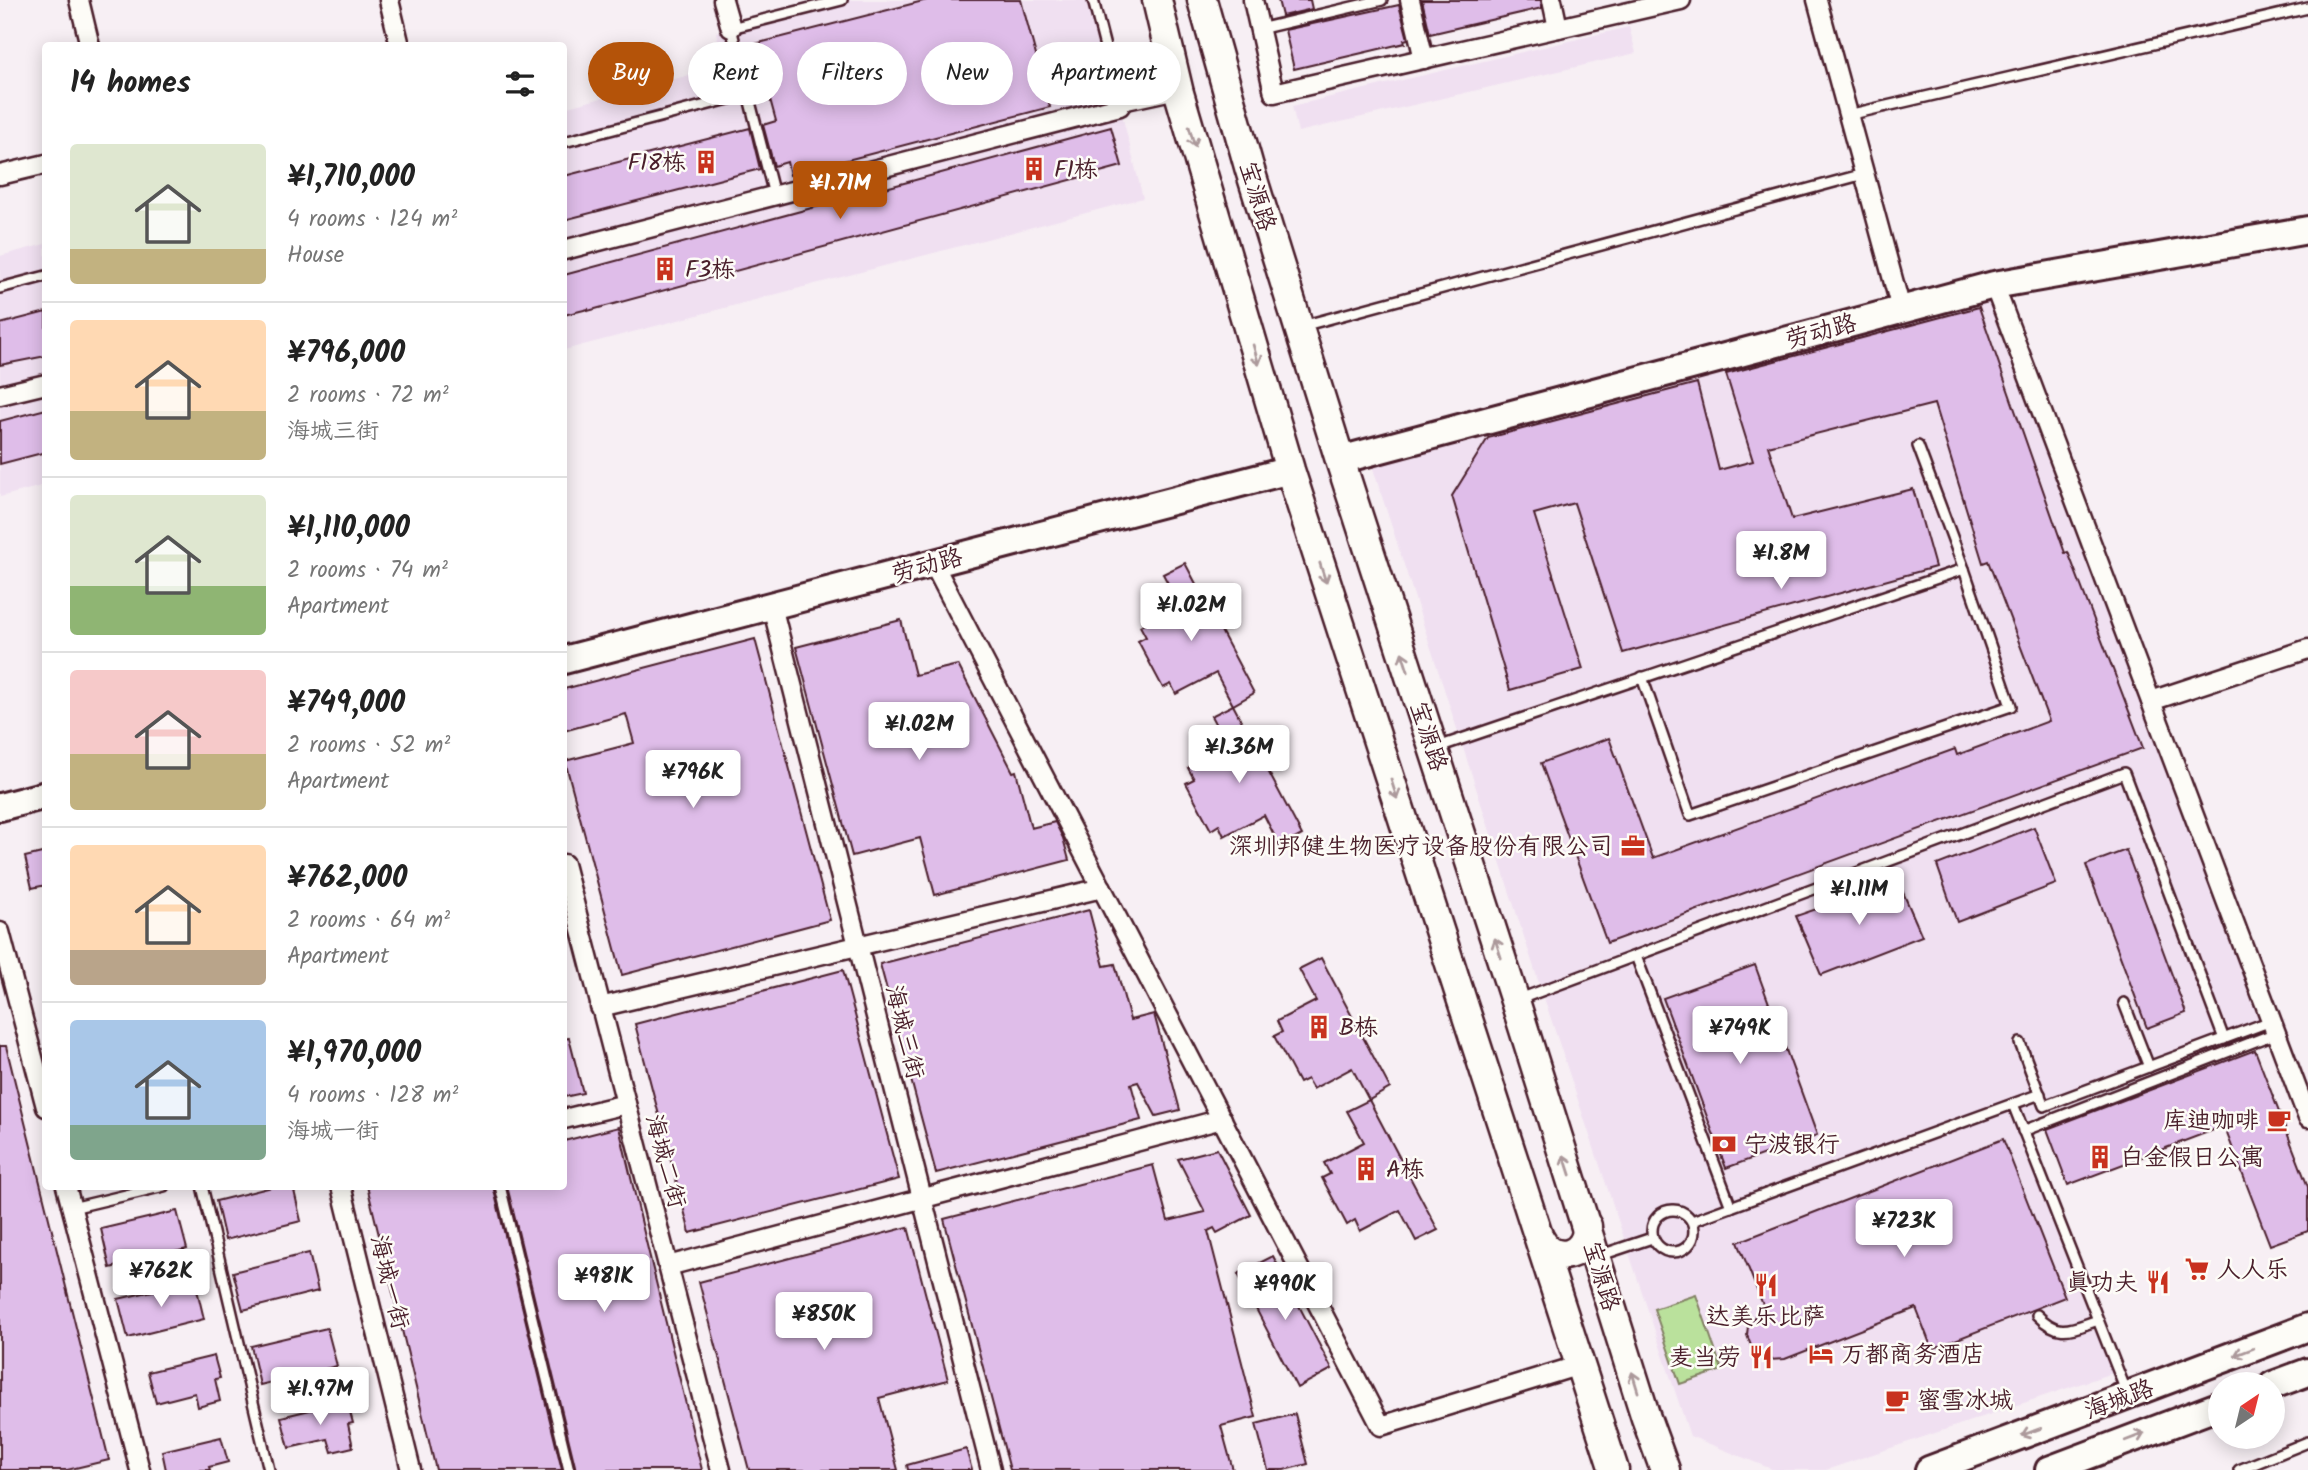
<!DOCTYPE html>
<html lang="en">
<head>
<meta charset="utf-8">
<style>
	body { margin:0; font-family:Kalam,"LXGW WenKai TC",sans-serif; background:#f2f2f2; color:#222; height:100vh; display:flex; flex-direction:column; font-size:26px; white-space:nowrap }
	* { box-sizing:border-box; margin:0 }
	p { font-size:23px; color:#767676 }
	.icon { flex:none; width:38px; height:38px; fill:none; stroke:currentColor; stroke-width:2; stroke-linecap:round; stroke-linejoin:round }
	.map { position:relative; flex:1; overflow:hidden }
	.side { position:absolute; left:42px; top:42px; width:525px; height:1148px; display:flex; flex-direction:column; background:#fff; border-radius:7px; box-shadow:0 4px 18px #0003 }
	.side>* { flex:none }
	.banner { position:absolute; left:588px; top:42px; width:665px; height:63px; display:flex; gap:14px }
	.needle { width:46px; rotate:35deg }
	.controls { position:absolute; left:2208px; top:1372px; display:grid; gap:14px }
	.controls a { display:grid; place-items:center; width:77px; height:77px; border-radius:50%; background:#fff; box-shadow:0 4px 18px #0003; font-size:35px }
	.price { position:absolute; translate:-50% -60px; padding:0 16px; border-radius:7px; background:#fff; color:#222; font-size:23px; line-height:46px; filter:drop-shadow(0 2px 4px #0008) }
	.price::after { content:''; position:absolute; left:50%; top:42px; width:21px; height:16px; margin-left:-10px; background:inherit; clip-path:polygon(0 0,100% 0,50% 100%) }
	.price.current { background:#b45309; color:#fff }
	ul { padding:0; list-style:none }
	li { display:flex; align-items:center; gap:21px; height:175px; padding:0 28px }
	li+li { border-top:2px solid #e0e0e0 }
	li span { display:grid; place-items:center; flex:none; width:196px; height:140px; border-radius:7px; color:#555 }
	li>.icon { margin-inline-start:auto }
	span .icon { width:84px; height:84px; fill:#fffc; stroke-width:1 }
	li b { font-size:30px }
	h2 { display:flex; justify-content:space-between; align-items:center; height:84px; padding:0 28px; font-size:30px }
	.pill { padding:0 24px; border-radius:32px; background:#fff; box-shadow:0 4px 18px #0003; font-size:24px; line-height:63px }
	.pill.current { background:#b45309; color:#fff }
	.map>svg:first-child { display:block }
</style>
</head>
<body>
<div class="map">
<svg width="2308" height="1470" viewBox="0 0 2308 1470">
	<rect width="100%" height="100%" fill="#f7eff4"/>
	<filter id="ink" filterUnits="userSpaceOnUse"><feTurbulence type="fractalNoise" baseFrequency=".0143" numOctaves="2"/><feDisplacementMap in="SourceGraphic" scale="14" xChannelSelector="R" yChannelSelector="G"/><feConvolveMatrix kernelMatrix="1 2 1 2 8 2 1 2 1" color-interpolation-filters="sRGB"/></filter>
	<g filter="url(#ink)">
		<g fill="#f0e0f1">
			<polygon points="841,0 1093,0 1143,198 564,350 564,108 724,66 716,32"/>
			<polygon points="1629,27 1636,53 1298,132 1292,106"/>
			<polygon points="45,244 45,485 0,497 0,256"/>
			<polygon points="1994,285 2274,1027 2020,1123 2118,1371 1826,1470 1774,1470 1690,1436 1537,977 1368,453"/>
		</g>
		<polygon fill="#bae19c" stroke="#828064" stroke-width="2" points="1696,1295 1722,1370 1680,1384 1654,1309"/>
		<g fill="#dfbde9" stroke="#4a1f2b" stroke-width="2">
			<polygon points="927,0 1021,0 1050,107 790,175 787,162 774,166 763,125 776,121 755,44"/>
			<polygon points="1278,0 1310,0 1312,9 1282,16"/>
			<polygon points="1422,0 1541,0 1542,8 1430,34"/>
			<polygon points="1399,5 1408,39 1404,40 1405,43 1294,69 1285,30"/>
			<polygon points="1111,127 1122,166 588,311 588,309 564,315 564,275"/>
			<polygon points="750,128 760,169 564,220 564,176"/>
			<polygon points="1979,307 2065,553 2068,552 2143,748 1607,943 1541,763 1609,738 1653,858 1955,749 1957,755 2049,721 1988,561 1983,563 1934,404 1768,446 1792,519 1913,489 1935,567 1623,653 1574,503 1534,514 1583,669 1510,690 1452,496 1488,438 1697,383 1719,470 1753,461 1726,374"/>
			<polygon points="46,312 46,356 0,365 0,324"/>
			<polygon points="46,409 46,452 0,464 0,421"/>
			<polygon points="1185,563 1254,693 1233,705 1216,673 1176,694 1171,684 1163,688 1138,641 1146,637 1140,626 1180,606 1163,574"/>
			<polygon points="901,620 915,675 958,665 1013,772 1016,771 1031,828 1055,822 1063,838 1069,860 935,895 920,838 852,856 796,647"/>
			<polygon points="755,639 830,920 622,975 565,761 634,743 626,714 564,731 564,689"/>
			<polygon points="1233,705 1302,835 1280,847 1264,815 1224,836 1219,825 1211,830 1186,783 1194,779 1188,768 1228,747 1211,716"/>
			<polygon points="2034,827 2056,884 1957,922 1937,865"/>
			<polygon points="2126,850 2186,1013 2147,1028 2086,865"/>
			<polygon points="46,852 46,885 32,888 25,857"/>
			<polygon points="1898,881 1922,936 1821,975 1796,916"/>
			<polygon points="1089,910 1104,966 1115,964 1130,1020 1154,1014 1180,1110 1156,1116 1138,1082 1131,1084 1141,1120 936,1173 880,964"/>
			<polygon points="1321,958 1390,1088 1369,1100 1352,1068 1313,1089 1307,1079 1299,1083 1274,1036 1282,1032 1277,1021 1316,1001 1299,969"/>
			<polygon points="1755,965 1817,1135 1726,1168 1663,998"/>
			<polygon points="843,970 899,1179 690,1233 635,1024"/>
			<polygon points="569,1038 583,1093 564,1097 564,1039"/>
			<polygon points="0,1046 6,1046 109,1460 67,1470 0,1470"/>
			<polygon points="2255,1050 2308,1187 2308,1231 2270,1245 2224,1126 2068,1185 2047,1129"/>
			<polygon points="1369,1100 1438,1230 1416,1241 1400,1210 1360,1231 1355,1220 1347,1225 1322,1178 1330,1174 1324,1163 1364,1142 1347,1111"/>
			<polygon points="619,1127 645,1237 702,1470 576,1470 507,1186 564,1186 564,1141"/>
			<polygon points="2003,1139 2065,1297 1932,1349 1916,1308 1785,1359 1768,1360 1753,1351 1747,1335 1748,1326 1763,1305 1738,1242"/>
			<polygon points="1217,1149 1251,1215 1217,1233 1214,1228 1208,1231 1256,1417 1221,1426 1233,1470 1010,1470 944,1219 1153,1165 1168,1221 1205,1212 1178,1159"/>
			<polygon points="276,1186 293,1186 301,1221 225,1240 216,1201"/>
			<polygon points="367,1186 493,1186 562,1470 436,1470"/>
			<polygon points="177,1211 187,1249 110,1268 101,1229"/>
			<polygon points="908,1227 948,1380 879,1398 898,1470 749,1470 699,1282"/>
			<polygon points="309,1253 318,1291 243,1310 233,1272"/>
			<polygon points="1273,1256 1332,1369 1297,1388 1238,1274"/>
			<polygon points="195,1281 204,1319 128,1338 118,1299"/>
			<polygon points="327,1328 337,1366 260,1385 251,1346"/>
			<polygon points="214,1356 220,1378 215,1379 220,1401 198,1407 195,1393 156,1403 148,1372"/>
			<polygon points="347,1401 353,1423 348,1424 353,1447 332,1452 328,1439 289,1448 281,1417"/>
			<polygon points="1295,1414 1308,1464 1284,1470 1268,1470 1256,1424"/>
			<polygon points="221,1437 228,1462 209,1467 210,1470 166,1470 162,1451"/>
			<polygon points="966,1449 972,1470 908,1470 907,1465"/>
		</g>
		<g fill="none" stroke-linecap="round" stroke-linejoin="round">
			<g stroke="#4a1f2b" stroke-width="14">
				<g id="lane">
					<polyline points="1093,0 1120,106 1175,94"/>
					<polyline points="1259,29 1382,0"/>
					<polyline points="1848,115 2308,8"/>
					<polyline points="564,142 748,94"/>
					<polyline points="774,195 731,28 842,0"/>
					<polyline points="0,288 46,276"/>
					<polyline points="1302,326 1864,174"/>
					<polyline points="1642,677 1690,815 2011,706 1964,569"/>
					<polyline points="1435,748 1964,569 1918,446"/>
					<polyline points="1636,956 1731,1207"/>
					<polyline points="1517,1000 2124,773 2224,1039"/>
					<polyline points="2124,1003 2149,1067"/>
					<polyline points="2020,1043 2044,1106 2271,1021"/>
					<polyline points="2013,1104 2126,1391"/>
					<polyline points="2023,1131 2276,1033"/>
					<polyline points="202,1186 269,1470"/>
					<polyline points="500,1186 569,1470"/>
					<polyline points="72,1208 164,1186"/>
					<circle cx="1673" cy="1231" r="21"/>
					<polyline points="1692,1221 2040,1094"/>
					<polyline points="1598,1256 1652,1238"/>
					<path d="M2037,1315C2059,1338 2071,1329 2098,1320"/>
					<polyline points="2239,1470 2308,1442"/>
				</g>
			</g>
			<g stroke="#4a1f2b" stroke-width="23">
				<g id="street">
					<polyline points="79,0 90,46"/>
					<polyline points="389,0 400,46"/>
					<polyline points="723,0 731,28"/>
					<polyline points="1253,0 1274,93 1681,0"/>
					<polyline points="1410,0 1424,59"/>
					<polyline points="1552,0 1558,28"/>
					<polyline points="1817,0 1901,309"/>
					<polyline points="0,175 46,164"/>
					<polyline points="564,250 1120,106"/>
					<polyline points="1994,285 2308,1118"/>
					<polyline points="0,395 46,384"/>
					<polyline points="933,563 1381,1426 1580,1365"/>
					<polyline points="772,606 991,1470"/>
					<polyline points="2151,701 2308,649"/>
					<polyline points="564,864 721,1470"/>
					<polyline points="0,932 46,1107"/>
					<polyline points="600,1007 1102,888"/>
					<polyline points="564,1119 626,1104"/>
					<polyline points="66,1186 140,1470"/>
					<polyline points="341,1186 411,1470"/>
					<polyline points="668,1266 1222,1119"/>
				</g>
			</g>
			<g stroke="#4a1f2b" stroke-width="32">
				<g id="secondary">
					<polyline points="1340,460 1994,285 2308,230"/>
					<polyline points="564,660 1290,470"/>
					<polyline points="0,807 46,795"/>
					<polyline points="2273,1385 2308,1372"/>
					<polyline points="1929,1470 2308,1327"/>
					<polyline points="2049,1470 2221,1405"/>
				</g>
			</g>
			<g stroke="#4a1f2b" stroke-width="33">
				<g id="primary">
					<polyline points="1157,0 1179,93 1290,470 1614,1470"/>
					<polyline points="1202,0 1249,167 1340,460 1515,1001 1646,1418 1665,1470"/>
					<path d="M1540,1239C1554,1266 1588,1256 1587,1226"/>
				</g>
			</g>
			<use href="#lane" stroke="#fdfcf7" stroke-width="9"/>
			<use href="#street" stroke="#fdfcf7" stroke-width="18"/>
			<use href="#secondary" stroke="#fdfcf7" stroke-width="26"/>
			<use href="#primary" stroke="#fdfcf7" stroke-width="28"/>
		</g>
		<defs><path id="oneway-shaft" d="M-6 0H5M1.5-3L5.5 0L1.5 3" fill="none" stroke-width="1.6" stroke-linecap="round" stroke-linejoin="round" transform="scale(1.75)"/></defs>
		<g stroke="#ac999b">
			<use href="#oneway-shaft" transform="translate(1192 137) rotate(74)"/>
			<use href="#oneway-shaft" transform="translate(1256 355) rotate(74)"/>
			<use href="#oneway-shaft" transform="translate(1323 573) rotate(72)"/>
			<use href="#oneway-shaft" transform="translate(1405 662) rotate(-108)"/>
			<use href="#oneway-shaft" transform="translate(1394 789) rotate(72)"/>
			<use href="#oneway-shaft" transform="translate(1498 948) rotate(-108)"/>
			<use href="#oneway-shaft" transform="translate(1567 1165) rotate(-108)"/>
			<use href="#oneway-shaft" transform="translate(2244 1352) rotate(159)"/>
			<use href="#oneway-shaft" transform="translate(1635 1382) rotate(-107)"/>
			<use href="#oneway-shaft" transform="translate(2031 1432) rotate(160)"/>
			<use href="#oneway-shaft" transform="translate(2135 1437) rotate(-21)"/>
		</g>
	</g>
	<defs>
		<g id="building-bare" transform="scale(1.89)"><path d="M-4-6H4V6H1V3H-1V6H-4ZM-2.5-4.3h1.7v1.8h-1.7ZM.8-4.3h1.7v1.8H.8ZM-2.5-1h1.7V.8h-1.7ZM.8-1h1.7V.8H.8Z" fill="#c8321e" stroke="#fdfcf7" stroke-width="2.5" paint-order="stroke"/></g>
		<g id="office-bare" transform="scale(1.89)"><path d="M-6-3h4V-5.5h4V-3h4V5H-6ZM-1-4.5V-3h2v-1.5ZM-6 0V1H6V0Z" fill="#c8321e" stroke="#fdfcf7" stroke-width="2.5" paint-order="stroke"/></g>
		<g id="cafe-bare" transform="scale(1.89)"><path d="M-5.5-4.5H6V0H3Q3 3.5 0 3.5H-2.5Q-5.5 3.5-5.5 0ZM3-3.2v2h1.7v-2ZM-6 4.5H4V6H-6Z" fill="#c8321e" stroke="#fdfcf7" stroke-width="2.5" paint-order="stroke"/></g>
		<g id="bank-bare" transform="scale(1.89)"><path d="M-6-4H6V4H-6ZM0-2.3a2.3 2.3 0 1 0 0 4.6a2.3 2.3 0 1 0 0-4.6Z" fill="#c8321e" stroke="#fdfcf7" stroke-width="2.5" paint-order="stroke"/></g>
		<g id="supermarket-bare" transform="scale(1.89)"><path d="M-6-5.5h2.5l.6 2H6L4.5 2H-2.5L-4.4-4H-6ZM-1.5 3.2a1.3 1.3 0 1 0 .1 0ZM3 3.2a1.3 1.3 0 1 0 .1 0Z" fill="#c8321e" stroke="#fdfcf7" stroke-width="2.5" paint-order="stroke"/></g>
		<g id="restaurant-bare" transform="scale(1.89)"><path d="M-5-6h1v4h1v-4h1v4h1v-4h1v5L-1.5 .5V6h-2V.5L-5-1ZM5-6V6H3V1.5H1.5Q1.5-4 5-6Z" fill="#c8321e" stroke="#fdfcf7" stroke-width="2.5" paint-order="stroke"/></g>
		<g id="hotel-bare" transform="scale(1.89)"><path d="M-6-4.5h1.5V1H6V5H4.5V3h-9V5H-6ZM-4 0a1.8 1.8 0 1 1 3.6 0ZM.5 0V-2.5h3Q6-2.5 6 0Z" fill="#c8321e" stroke="#fdfcf7" stroke-width="2.5" paint-order="stroke"/></g>
	</defs>
	<g fill-rule="evenodd">
		<use href="#building-bare" x="706" y="162"/>
		<use href="#building-bare" x="1034" y="169"/>
		<use href="#building-bare" x="665" y="269"/>
		<use href="#office-bare" x="1633" y="846"/>
		<use href="#building-bare" x="1319" y="1027"/>
		<use href="#cafe-bare" x="2279" y="1120"/>
		<use href="#bank-bare" x="1724" y="1144"/>
		<use href="#building-bare" x="2100" y="1157"/>
		<use href="#building-bare" x="1366" y="1169"/>
		<use href="#supermarket-bare" x="2197" y="1269"/>
		<use href="#restaurant-bare" x="2158" y="1282"/>
		<use href="#restaurant-bare" x="1766" y="1285"/>
		<use href="#hotel-bare" x="1821" y="1354"/>
		<use href="#restaurant-bare" x="1761" y="1357"/>
		<use href="#cafe-bare" x="1897" y="1400"/>
	</g>
	<g text-anchor="middle" stroke-width="5" stroke-linejoin="round" paint-order="stroke">
		<g font-size="24" fill="#4a1f2b" stroke="#fdfcf7" text-anchor="start">
			<text x="686" y="170" text-anchor="end">F18栋</text>
			<text x="1054" y="177">F1栋</text>
			<text x="685" y="277">F3栋</text>
			<text x="1613" y="854" text-anchor="end">深圳邦健生物医疗设备股份有限公司</text>
			<text x="1339" y="1035">B栋</text>
			<text x="2259" y="1128" text-anchor="end">库迪咖啡</text>
			<text x="1744" y="1152">宁波银行</text>
			<text x="2120" y="1165">白金假日公寓</text>
			<text x="1386" y="1177">A栋</text>
			<text x="2217" y="1277">人人乐</text>
			<text x="2138" y="1290" text-anchor="end">真功夫</text>
			<text x="1766" y="1324" text-anchor="middle">达美乐比萨</text>
			<text x="1841" y="1362">万都商务酒店</text>
			<text x="1741" y="1365" text-anchor="end">麦当劳</text>
			<text x="1917" y="1408">蜜雪冰城</text>
		</g>
		<g font-size="24" fill="#4a1f2b" stroke="#fdfcf7">
			<text transform="translate(1258 196) rotate(73)" y="8">宝源路</text>
			<text transform="translate(1821 331) rotate(-15)" y="8">劳动路</text>
			<text transform="translate(927 565) rotate(-15)" y="8">劳动路</text>
			<text transform="translate(1429 736) rotate(72)" y="8">宝源路</text>
			<text transform="translate(905 1032) rotate(76)" y="8">海城三街</text>
			<text transform="translate(666 1161) rotate(75)" y="8">海城二街</text>
			<text transform="translate(1602 1276) rotate(73)" y="8">宝源路</text>
			<text transform="translate(390 1282) rotate(76)" y="8">海城一街</text>
			<text transform="translate(2119 1399) rotate(-21)" y="8">海城路</text>
		</g>
	</g>
</svg>
<div class="controls">
<a><svg class="needle" viewBox="-14 -14 28 28"><path d="M0-13l5 13h-10z" fill="#e53935"/><path d="M0 13l5-13h-10z" fill="#767676"/></svg></a>
</div>
<b class="price current" style="left:840px;top:221px">¥1.71M</b>
<b class="price" style="left:1781px;top:591px">¥1.8M</b>
<b class="price" style="left:1191px;top:643px">¥1.02M</b>
<b class="price" style="left:919px;top:762px">¥1.02M</b>
<b class="price" style="left:1239px;top:785px">¥1.36M</b>
<b class="price" style="left:693px;top:810px">¥796K</b>
<b class="price" style="left:1859px;top:927px">¥1.11M</b>
<b class="price" style="left:1740px;top:1066px">¥749K</b>
<b class="price" style="left:1904px;top:1259px">¥723K</b>
<b class="price" style="left:161px;top:1309px">¥762K</b>
<b class="price" style="left:604px;top:1314px">¥981K</b>
<b class="price" style="left:1285px;top:1322px">¥990K</b>
<b class="price" style="left:824px;top:1352px">¥850K</b>
<b class="price" style="left:320px;top:1427px">¥1.97M</b>
<div class="banner">
<a class="pill current">Buy</a>
<a class="pill">Rent</a>
<a class="pill">Filters</a>
<a class="pill">New</a>
<a class="pill">Apartment</a>
</div>
<section class="side">
<h2>14 homes<svg class="icon" aria-label="filters" viewBox="0 0 24 24"><path d="M4 7h16M4 17h16"/><circle cx="9" cy="7" r="2"/><circle cx="15" cy="17" r="2"/></svg></h2>
<ul>
<li><span style="background:linear-gradient(#dfe7d0 75%,#c2b280 0)"><svg class="icon" aria-label="home" viewBox="0 0 24 24"><path d="M3 11l9-7 9 7M6 9v11h12V9"/></svg></span><div><b>¥1,710,000</b><p>4 rooms · 124 m²</p><p>House</p></div></li>
<li><span style="background:linear-gradient(#ffd9b3 65%,#c2b280 0)"><svg class="icon" aria-label="home" viewBox="0 0 24 24"><path d="M3 11l9-7 9 7M6 9v11h12V9"/></svg></span><div><b>¥796,000</b><p>2 rooms · 72 m²</p><p>海城三街</p></div></li>
<li><span style="background:linear-gradient(#dfe7d0 65%,#8fb573 0)"><svg class="icon" aria-label="home" viewBox="0 0 24 24"><path d="M3 11l9-7 9 7M6 9v11h12V9"/></svg></span><div><b>¥1,110,000</b><p>2 rooms · 74 m²</p><p>Apartment</p></div></li>
<li><span style="background:linear-gradient(#f6c9c9 60%,#c2b280 0)"><svg class="icon" aria-label="home" viewBox="0 0 24 24"><path d="M3 11l9-7 9 7M6 9v11h12V9"/></svg></span><div><b>¥749,000</b><p>2 rooms · 52 m²</p><p>Apartment</p></div></li>
<li><span style="background:linear-gradient(#ffd9b3 75%,#b9a48a 0)"><svg class="icon" aria-label="home" viewBox="0 0 24 24"><path d="M3 11l9-7 9 7M6 9v11h12V9"/></svg></span><div><b>¥762,000</b><p>2 rooms · 64 m²</p><p>Apartment</p></div></li>
<li><span style="background:linear-gradient(#a9c7e8 75%,#7fa58c 0)"><svg class="icon" aria-label="home" viewBox="0 0 24 24"><path d="M3 11l9-7 9 7M6 9v11h12V9"/></svg></span><div><b>¥1,970,000</b><p>4 rooms · 128 m²</p><p>海城一街</p></div></li>
</ul>
</section>
</div>
</body>
</html>
